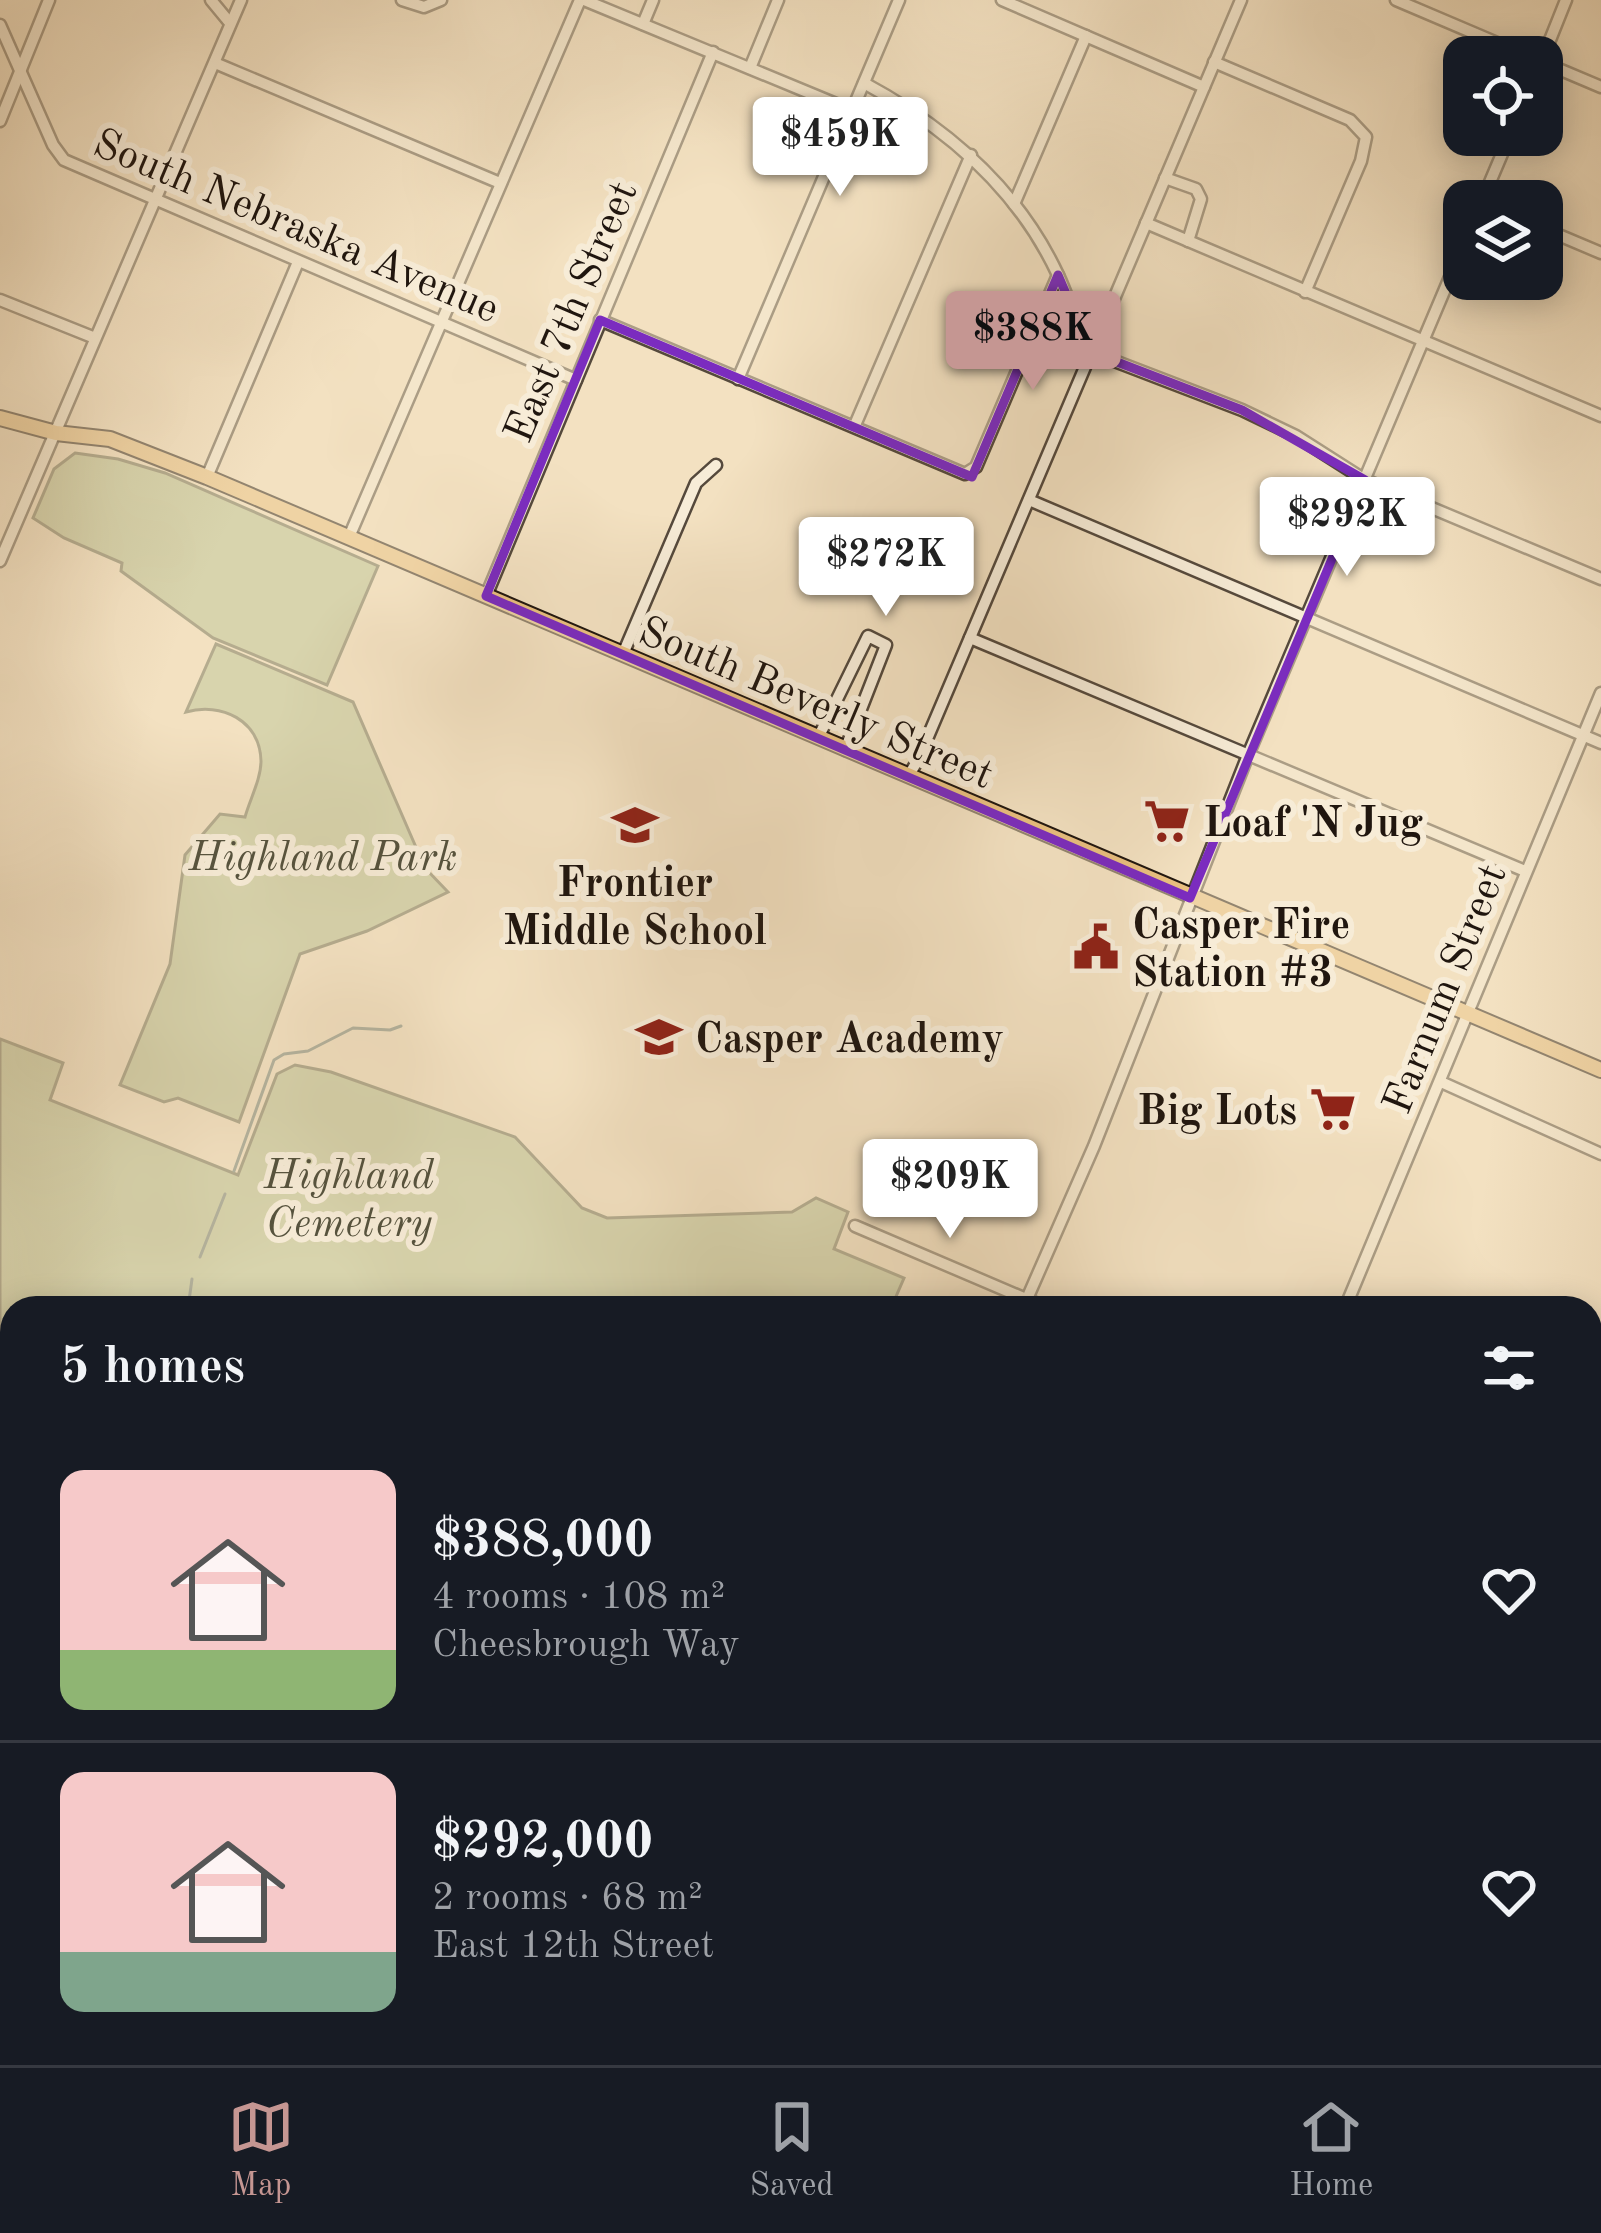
<!DOCTYPE html>
<html lang="en">
<head>
<meta charset="utf-8">
<style>
	body { margin:0; font-family:"Old Standard TT",serif; background:#20242c; color:#f1f3f6; height:100vh; display:flex; flex-direction:column; font-size:45px; white-space:nowrap }
	* { box-sizing:border-box; margin:0 }
	p { font-size:39px; color:#9ea1a6 }
	.icon { flex:none; width:66px; height:66px; fill:none; stroke:currentColor; stroke-width:2; stroke-linecap:round; stroke-linejoin:round }
	.map { position:relative; flex:1; overflow:hidden }
	.drawer { position:absolute; left:0px; top:1296px; width:1602px; height:771px; display:flex; flex-direction:column; background:#171b24; border-radius:36px 36px 0 0; box-shadow:0 6px 30px #0003 }
	.drawer>* { flex:none }
	.controls { position:absolute; left:1443px; top:36px; display:grid; gap:24px }
	.controls a { display:grid; place-items:center; width:120px; height:120px; border-radius:24px; background:#171b24; box-shadow:0 6px 30px #0003; font-size:60px }
	.price { position:absolute; translate:-50% -102px; padding:0 27px; border-radius:12px; background:#fff; color:#222; font-size:39px; line-height:78px; filter:drop-shadow(0 3px 6px #0008) }
	.price::after { content:''; position:absolute; left:50%; top:72px; width:36px; height:27px; margin-left:-18px; background:inherit; clip-path:polygon(0 0,100% 0,50% 100%) }
	.price.active { background:#c59692; color:#111 }
	ul { padding:0; list-style:none }
	li { display:flex; align-items:center; gap:36px; height:300px; padding:0 60px }
	li+li { border-top:3px solid #363941 }
	li span { display:grid; place-items:center; flex:none; width:336px; height:240px; border-radius:24px; color:#555 }
	li>.icon { margin-inline-start:auto }
	span .icon { width:144px; height:144px; fill:#fffc; stroke-width:1 }
	li b { font-size:51px }
	h2 { display:flex; justify-content:space-between; align-items:center; height:144px; padding:0 60px; font-size:51px }
	.tabs { display:flex; justify-content:space-around; align-items:center; height:168px; border-top:3px solid #363941; background:#171b24; font-size:33px; color:#9ea1a6 }
	.tabs a { display:grid; justify-items:center; gap:6px }
	.tabs .active { color:#c59692 }
	.map>svg:first-child { display:block }
</style>
</head>
<body>
<div class="map">
<svg width="1601" height="2065" viewBox="0 0 1601 2065">
	<rect width="100%" height="100%" fill="#f3e1c1"/>
	<filter id="stains"><feTurbulence type="fractalNoise" baseFrequency=".00167" numOctaves="4"/><feColorMatrix values="0 0 0 0 .2 0 0 0 0 .09 0 0 0 0 .02 0 0 0 .5 -.17"/></filter>
	<radialGradient id="worn" r=".72"><stop offset=".6" stop-color="#630" stop-opacity="0"/><stop offset="1" stop-color="#630" stop-opacity=".3"/></radialGradient>
	<g fill="#b9c394" stroke="#6c6c52" stroke-width="3">
		<polygon points="75,453 118,459 165,473 378,566 327,685 213,638 121,571 122,563 64,538 33,518 54,469"/>
		<path d="M216,644L353,702L425,868L448,892L367,931L300,954L239,1122L178,1098L164,1102L120,1085L170,964L185,855L220,814L245,817C250,799 261,779 261,761C260,720 221,702 186,712Z"/>
		<polygon points="0,1039 63,1063 50,1100 238,1175 277,1074 295,1065 331,1072 515,1137 582,1208 607,1218 792,1212 816,1198 848,1212 834,1249 904,1278 891,1308 12,1308 12,1645 0,1640"/>
	</g>
	<g fill="none" stroke-linecap="round" stroke-linejoin="round">
		<g stroke="#6a7a74" stroke-width="3">
			<polyline points="234,1171 274,1060 284,1054 308,1051 353,1028 390,1030 401,1026"/>
			<polyline points="200,1257 225,1194"/>
			<polyline points="188,1308 192,1279"/>
		</g>
		<g stroke="#55493c" stroke-width="15">
			<g id="minor">
				<polyline points="211,0 230,23"/>
				<polyline points="402,0 424,7 441,0"/>
				<polyline points="584,0 853,111"/>
				<polyline points="1002,0 1204,87"/>
				<polyline points="1396,0 1530,57"/>
				<polyline points="643,24 653,0"/>
				<polyline points="0,25 53,145 64,160 576,380"/>
				<polyline points="1542,60 1566,0"/>
				<polyline points="1214,62 1350,120 1366,137 1361,161 1305,292"/>
				<polyline points="1542,62 1601,87"/>
				<polyline points="215,63 500,183"/>
				<polyline points="750,68 778,0"/>
				<path d="M864,83C946,127 1018,189 1058,275C1070,301 1077,327 1091,352L1242,410L1296,436L1365,480L1601,579"/>
				<polyline points="0,121 49,0"/>
				<polyline points="1165,178 1196,189 1201,199 1188,241"/>
				<polyline points="1482,201 1510,135"/>
				<polyline points="1014,204 1086,36"/>
				<polyline points="1146,223 1601,416"/>
				<polyline points="1542,228 1601,253"/>
				<polyline points="0,300 95,338"/>
				<polyline points="600,320 965,474 976,467 1058,275"/>
				<polyline points="738,379 899,0"/>
				<polyline points="855,425 971,155"/>
				<polyline points="207,477 298,262"/>
				<polyline points="1029,500 1601,743"/>
				<polyline points="349,537 580,0"/>
				<polyline points="0,561 241,0"/>
				<polyline points="486,596 713,52"/>
				<polyline points="970,638 1525,871"/>
				<polyline points="623,654 696,483 716,465"/>
				<polyline points="818,738 868,636 886,645 845,750"/>
				<polyline points="909,775 918,760 1241,0"/>
				<polyline points="1441,1082 1601,1154"/>
				<polyline points="855,1226 1047,1308"/>
				<polyline points="1023,1308 1094,1146 1248,755 1464,244"/>
				<polyline points="1345,1308 1601,693"/>
				<polyline points="0,1661 12,1666"/>
				<polyline points="1590,1692 1601,1697"/>
				<polyline points="0,1753 12,1758"/>
				<polyline points="1590,1852 1601,1856"/>
				<polyline points="0,1939 12,1945"/>
				<polyline points="1590,2010 1601,2014"/>
				<polyline points="0,2052 12,2024"/>
				<polyline points="170,2055 194,2065"/>
				<polyline points="559,2055 583,2065"/>
				<polyline points="941,2055 964,2065"/>
				<polyline points="1318,2055 1342,2065"/>
				<polyline points="386,2065 390,2055"/>
				<polyline points="703,2065 708,2055"/>
				<polyline points="1024,2065 1028,2055"/>
			</g>
		</g>
		<g stroke="#20160f" stroke-width="18">
			<g id="major">
				<polyline points="0,418 56,433 110,439 207,477 1601,1070"/>
				<polyline points="1590,1476 1601,1450"/>
				<polyline points="1338,2065 1342,2055"/>
			</g>
		</g>
		<use href="#minor" stroke="#f7ecd7" stroke-width="10"/>
		<use href="#major" stroke="#eac080" stroke-width="14"/>
	</g>
	<path d="M0 0H1601V2065H0ZM1058,275L1091,352L1242,410L1365,480L1190,898L486,596L600,320L972,477Z" fill="#f3e1c1" fill-opacity=".55" fill-rule="evenodd"/>
	<path fill="none" stroke="#7b2cbf" stroke-width="9" stroke-linejoin="round" d="M1058,275L1091,352L1242,410L1365,480L1190,898L486,596L600,320L972,477Z"/>
	<defs>
		<g id="supermarket-bare" transform="scale(3.6)"><path d="M-6-5.5h2.5l.6 2H6L4.5 2H-2.5L-4.4-4H-6ZM-1.5 3.2a1.3 1.3 0 1 0 .1 0ZM3 3.2a1.3 1.3 0 1 0 .1 0Z" fill="#8f2418" stroke="#f7ecd7" stroke-width="2.5" paint-order="stroke"/></g>
		<g id="school-bare" transform="scale(3.6)"><path d="M0-5L7-2L0 1L-7-2ZM-4 1L0 2.5L4 1V4Q0 6-4 4Z" fill="#8f2418" stroke="#f7ecd7" stroke-width="2.5" paint-order="stroke"/></g>
		<g id="civic-bare" transform="scale(3.6)"><path d="M-.6-6.5H3V-4.5H.6V-3L4-1V1h2V6H-6V1h2V-1L-.6-3ZM-1.2 2.5V6h2.4V2.5Z" fill="#8f2418" stroke="#f7ecd7" stroke-width="2.5" paint-order="stroke"/></g>
	</defs>
	<g fill-rule="evenodd">
		<use href="#supermarket-bare" x="1167" y="821"/>
		<use href="#school-bare" x="635" y="825"/>
		<use href="#civic-bare" x="1096" y="947"/>
		<use href="#school-bare" x="659" y="1037"/>
		<use href="#supermarket-bare" x="1333" y="1109"/>
	</g>
	<g text-anchor="middle" stroke-width="12" stroke-linejoin="round" paint-order="stroke">
		<g font-size="42" fill="#20160f" stroke="#f7ecd7">
			<text transform="translate(297 224) rotate(23)" y="15">South Nebraska Avenue</text>
			<text transform="translate(569 311) rotate(-67)" y="15">East 7th Street</text>
			<text transform="translate(817 701) rotate(23)" y="15">South Beverly Street</text>
			<text transform="translate(1443 988) rotate(-68)" y="15">Farnum Street</text>
		</g>
		<g font-size="42" font-weight="bold" fill="#20160f" stroke="#f7ecd7" text-anchor="start">
			<text x="1203" y="836">Loaf 'N Jug</text>
			<text x="635" y="896" text-anchor="middle">Frontier<tspan x="635" dy="48">Middle School</tspan></text>
			<text x="1132" y="938">Casper Fire<tspan x="1132" dy="48">Station #3</tspan></text>
			<text x="695" y="1052">Casper Academy</text>
			<text x="1297" y="1124" text-anchor="end">Big Lots</text>
		</g>
		<g font-size="42" font-style="italic" fill="#56533e" stroke="#f7ecd7">
			<text x="323" y="870">Highland Park</text>
			<text x="349" y="1188">Highland<tspan x="349" dy="48">Cemetery</tspan></text>
		</g>
	</g>
	<rect width="100%" height="100%" filter="url(#stains)"/>
	<rect width="100%" height="100%" fill="url(#worn)"/>
</svg>
<div class="controls">
<a><svg class="icon" aria-label="locate" viewBox="0 0 24 24"><circle cx="12" cy="12" r="6"/><path d="M12 2v4M12 18v4M2 12h4M18 12h4"/></svg></a>
<a><svg class="icon" aria-label="layers" viewBox="0 0 24 24"><path d="M12 4l9 5-9 5-9-5zM3 14l9 5 9-5"/></svg></a>
</div>
<b class="price" style="left:840px;top:199px">$459K</b>
<b class="price active" style="left:1033px;top:393px">$388K</b>
<b class="price" style="left:1347px;top:579px">$292K</b>
<b class="price" style="left:886px;top:619px">$272K</b>
<b class="price" style="left:950px;top:1241px">$209K</b>
<section class="drawer">
<h2>5 homes<svg class="icon" aria-label="filters" viewBox="0 0 24 24"><path d="M4 7h16M4 17h16"/><circle cx="9" cy="7" r="2"/><circle cx="15" cy="17" r="2"/></svg></h2>
<ul>
<li><span style="background:linear-gradient(#f6c9c9 75%,#8fb573 0)"><svg class="icon" aria-label="home" viewBox="0 0 24 24"><path d="M3 11l9-7 9 7M6 9v11h12V9"/></svg></span><div><b>$388,000</b><p>4 rooms · 108 m²</p><p>Cheesbrough Way</p></div><svg class="icon" aria-label="heart" viewBox="0 0 24 24"><path d="M12 20l-8-8c-3-5 5-10 8-4 3-6 11-1 8 4z"/></svg></li>
<li><span style="background:linear-gradient(#f6c9c9 75%,#7fa58c 0)"><svg class="icon" aria-label="home" viewBox="0 0 24 24"><path d="M3 11l9-7 9 7M6 9v11h12V9"/></svg></span><div><b>$292,000</b><p>2 rooms · 68 m²</p><p>East 12th Street</p></div><svg class="icon" aria-label="heart" viewBox="0 0 24 24"><path d="M12 20l-8-8c-3-5 5-10 8-4 3-6 11-1 8 4z"/></svg></li>
</ul>
</section>
</div>
<nav class="tabs">
<a class="active"><svg class="icon" aria-label="map" viewBox="0 0 24 24"><path d="M3 6l6-2 6 2 6-2v14l-6 2-6-2-6 2zM9 4v14M15 6v14"/></svg>Map</a>
<a><svg class="icon" aria-label="saved" viewBox="0 0 24 24"><path d="M7 4h10v16l-5-4-5 4z"/></svg>Saved</a>
<a><svg class="icon" aria-label="home" viewBox="0 0 24 24"><path d="M3 11l9-7 9 7M6 9v11h12V9"/></svg>Home</a>
</nav>
</body>
</html>
